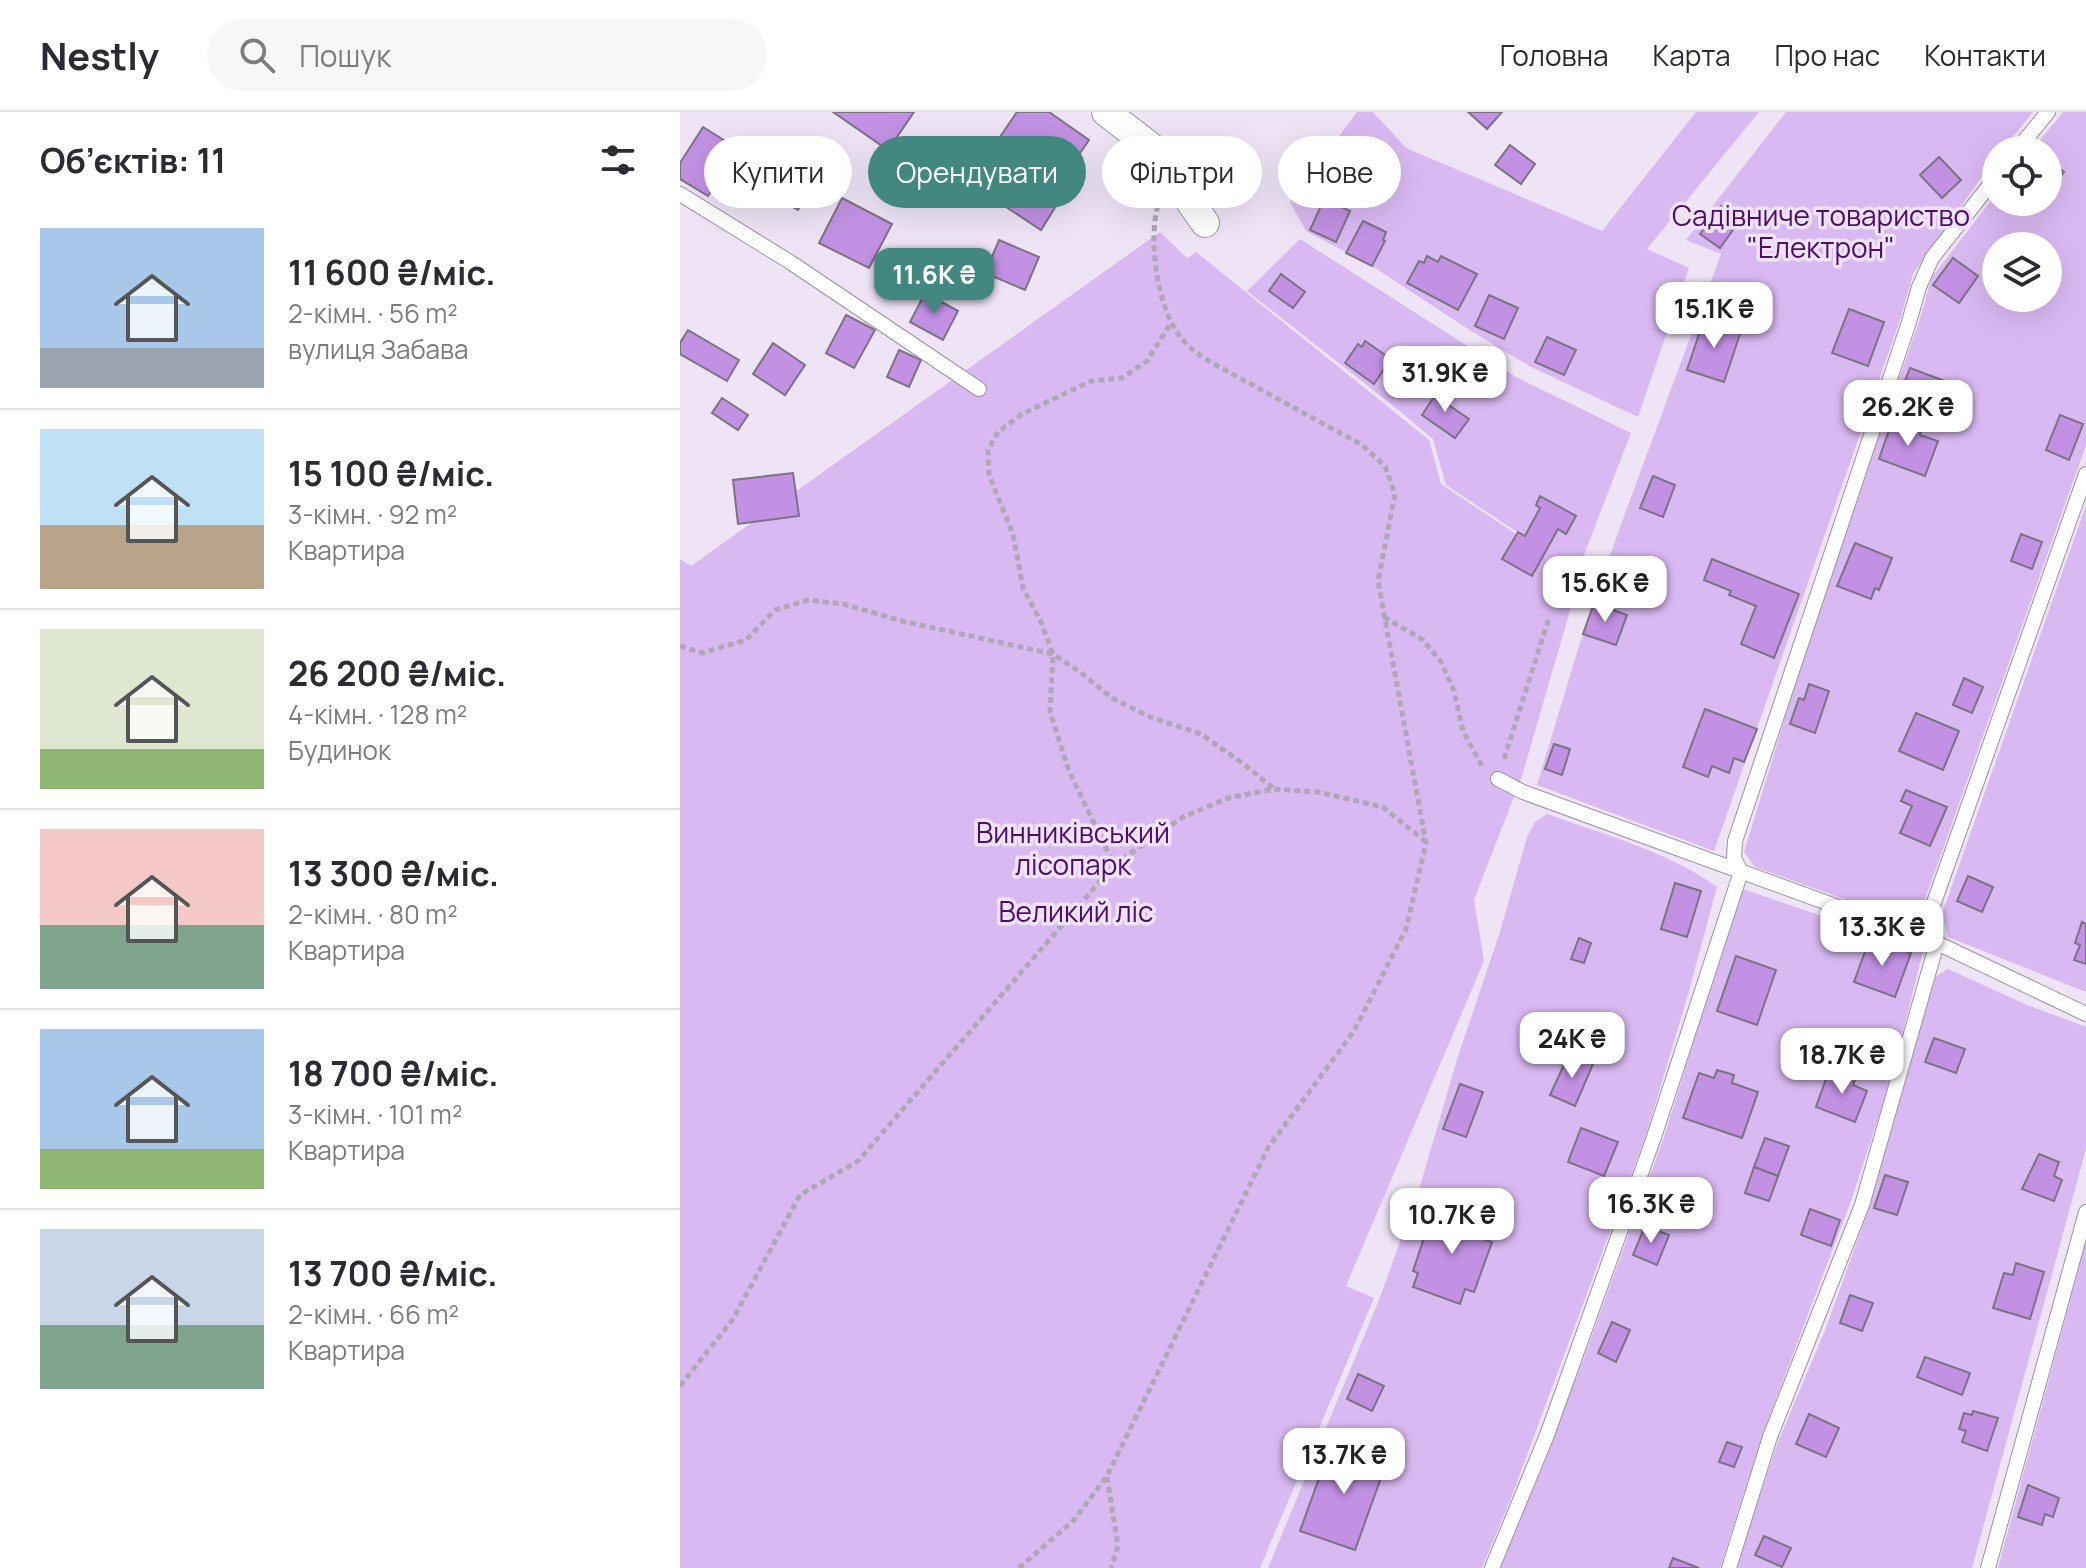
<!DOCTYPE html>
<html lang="uk">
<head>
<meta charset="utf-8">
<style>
	body { margin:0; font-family:Manrope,sans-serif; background:#f7f7f7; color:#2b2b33; height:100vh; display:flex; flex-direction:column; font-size:30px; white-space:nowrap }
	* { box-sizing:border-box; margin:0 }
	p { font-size:26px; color:#7c7c81 }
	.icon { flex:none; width:44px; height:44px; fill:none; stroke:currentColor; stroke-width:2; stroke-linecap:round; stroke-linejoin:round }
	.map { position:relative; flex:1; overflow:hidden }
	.sheet { display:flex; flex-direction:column; background:#fff; width:680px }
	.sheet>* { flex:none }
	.hud { position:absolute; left:24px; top:24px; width:760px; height:72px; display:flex; gap:16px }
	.controls { position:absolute; left:1302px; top:24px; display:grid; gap:16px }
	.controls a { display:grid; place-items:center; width:80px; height:80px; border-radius:50%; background:#fff; box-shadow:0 8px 32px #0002; font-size:40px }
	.price { position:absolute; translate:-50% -68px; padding:0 18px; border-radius:16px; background:#fff; color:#222; font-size:26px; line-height:52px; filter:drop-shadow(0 2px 4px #0008) }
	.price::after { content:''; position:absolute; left:50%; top:48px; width:24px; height:18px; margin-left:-12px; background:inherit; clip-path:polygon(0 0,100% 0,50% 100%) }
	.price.current { background:#428880; color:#fff }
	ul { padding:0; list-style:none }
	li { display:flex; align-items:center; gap:24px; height:200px; padding:0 40px }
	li+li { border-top:2px solid #e1e1e2 }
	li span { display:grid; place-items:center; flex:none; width:224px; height:160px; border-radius:0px; color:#555 }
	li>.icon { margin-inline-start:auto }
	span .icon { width:96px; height:96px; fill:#fffc; stroke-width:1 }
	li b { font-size:34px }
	h2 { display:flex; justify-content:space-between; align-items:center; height:96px; padding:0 40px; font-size:34px }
	.tag { padding:0 28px; border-radius:36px; background:#fff; box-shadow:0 8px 32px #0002; font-size:28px; line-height:72px }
	.tag.current { background:#428880; color:#fff }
	header { display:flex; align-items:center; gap:48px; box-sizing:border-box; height:112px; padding:0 40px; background:#fff; border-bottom:2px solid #e1e1e2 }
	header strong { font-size:38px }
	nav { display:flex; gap:44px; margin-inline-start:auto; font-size:28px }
	.search { width:560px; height:72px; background:#f7f7f7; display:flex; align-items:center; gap:20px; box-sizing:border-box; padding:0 28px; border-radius:44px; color:#7c7c81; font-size:30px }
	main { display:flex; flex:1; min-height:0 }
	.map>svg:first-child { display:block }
</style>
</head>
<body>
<header>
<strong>Nestly</strong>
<div class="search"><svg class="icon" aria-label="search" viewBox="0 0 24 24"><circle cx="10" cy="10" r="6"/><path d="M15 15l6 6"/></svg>Пошук</div>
<nav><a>Головна</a><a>Карта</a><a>Про нас</a><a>Контакти</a></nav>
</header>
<main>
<section class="sheet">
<h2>Об’єктів: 11<svg class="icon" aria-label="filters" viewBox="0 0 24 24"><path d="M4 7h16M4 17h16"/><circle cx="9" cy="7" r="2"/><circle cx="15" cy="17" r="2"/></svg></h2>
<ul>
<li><span style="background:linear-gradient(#a9c7e8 75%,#9aa5b1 0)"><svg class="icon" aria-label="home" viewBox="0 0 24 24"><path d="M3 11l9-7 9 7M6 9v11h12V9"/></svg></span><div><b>11 600 ₴/міс.</b><p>2-кімн. · 56 m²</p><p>вулиця Забава</p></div></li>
<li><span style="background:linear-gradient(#bfe0f5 60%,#b9a48a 0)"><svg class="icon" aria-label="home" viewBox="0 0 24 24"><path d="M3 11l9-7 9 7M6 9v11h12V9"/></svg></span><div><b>15 100 ₴/міс.</b><p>3-кімн. · 92 m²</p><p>Квартира</p></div></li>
<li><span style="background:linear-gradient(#dfe7d0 75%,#8fb573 0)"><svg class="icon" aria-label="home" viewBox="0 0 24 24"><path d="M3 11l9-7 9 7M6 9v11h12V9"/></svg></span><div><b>26 200 ₴/міс.</b><p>4-кімн. · 128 m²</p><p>Будинок</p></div></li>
<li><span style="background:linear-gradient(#f6c9c9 60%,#7fa58c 0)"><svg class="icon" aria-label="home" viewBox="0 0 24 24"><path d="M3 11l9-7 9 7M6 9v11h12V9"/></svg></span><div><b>13 300 ₴/міс.</b><p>2-кімн. · 80 m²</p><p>Квартира</p></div></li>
<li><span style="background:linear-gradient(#a9c7e8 75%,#8fb573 0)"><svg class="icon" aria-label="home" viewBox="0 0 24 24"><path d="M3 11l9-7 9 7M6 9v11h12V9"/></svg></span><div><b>18 700 ₴/міс.</b><p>3-кімн. · 101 m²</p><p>Квартира</p></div></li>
<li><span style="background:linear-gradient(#c9d6e8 60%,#7fa58c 0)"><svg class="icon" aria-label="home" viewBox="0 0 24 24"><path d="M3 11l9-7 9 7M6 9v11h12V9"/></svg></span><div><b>13 700 ₴/міс.</b><p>2-кімн. · 66 m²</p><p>Квартира</p></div></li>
</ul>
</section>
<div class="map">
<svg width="1406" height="1456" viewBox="0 0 1406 1456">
	<rect width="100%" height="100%" fill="#eee4f6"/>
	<g fill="#d9b9f2" fill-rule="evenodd">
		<polygon points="677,0 693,0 726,36 922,119 1016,0 1079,0 967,137 1009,156 958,305 851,255 791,219 692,154 626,119 610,90"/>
		<polygon points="1106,0 1353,0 1322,38 1316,38 1316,45 1233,162 1220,208 1034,739 857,673 898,537 940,415 1041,142 1006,128"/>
		<path d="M1383,0H1406V333L1236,813L1075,755L1064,740L1144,479L1239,210L1252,165L1316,82V90H1368V38H1352ZM1316,134H1368V186H1316Z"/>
		<polygon points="480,120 507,146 516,140 749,328 761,372 836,422 837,420 766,373 753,327 716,296 567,179 620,127 836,265 951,321 892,474 896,478 842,664 794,788 804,849 666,1174 694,1186 580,1456 0,1456 0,447 11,454"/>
		<polygon points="1406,393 1406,880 1268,825 1262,802"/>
		<path d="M867,702C920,721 992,741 1037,775L1007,886L967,1020L831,1386L802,1456H588L699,1188L741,1071L778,944L819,823L847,725L855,710Z"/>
		<polygon points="1063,777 1243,839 1211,968 1171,1089 1082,1324 1040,1456 820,1456 902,1251 984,1025 1058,787"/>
		<polygon points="1268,857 1345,892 1406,915 1406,1037 1292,1456 1055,1456 1098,1330 1146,1216 1189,1096 1255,865"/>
		<polygon points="1406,1123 1406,1456 1318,1456 1393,1178"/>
	</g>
	<g fill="#c291e4" stroke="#7b7282" stroke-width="2">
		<polygon points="153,0 234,0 208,38"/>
		<polygon points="337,0 369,0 409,28 382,67 320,25"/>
		<polygon points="788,0 822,0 807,17"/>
		<polygon points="23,15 58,37 28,84 0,67 0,51"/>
		<polygon points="84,30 139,60 118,98 63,67"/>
		<polygon points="830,33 855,52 841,72 815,53"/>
		<polygon points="294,41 302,74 278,80 270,46"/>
		<polygon points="1259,45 1281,68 1262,86 1240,63"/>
		<polygon points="1368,47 1384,60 1370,80 1368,78"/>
		<polygon points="336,68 376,94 361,118 320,91"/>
		<polygon points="162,86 212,112 189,156 139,131"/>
		<polygon points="644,87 670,99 656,130 630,118"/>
		<polygon points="1041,94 1060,108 1040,136 1020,122"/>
		<polygon points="683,109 706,120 703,128 705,129 692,154 666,141"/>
		<polygon points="319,128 359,145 345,178 305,161"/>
		<polygon points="747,144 758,150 761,144 797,162 778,198 727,171 739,149 744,151"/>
		<polygon points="1273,146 1298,164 1279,191 1253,173"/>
		<polygon points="601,162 625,180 613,196 589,179"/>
		<polygon points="245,181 278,199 263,228 230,210"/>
		<polygon points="809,183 838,196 824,227 795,214"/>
		<polygon points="1169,197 1204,210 1188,254 1152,241"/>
		<polygon points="166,203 195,218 174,256 146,241"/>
		<polygon points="1024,207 1061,219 1044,270 1007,258"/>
		<polygon points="8,218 59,248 47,269 0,242 0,231"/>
		<polygon points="867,225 896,238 884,263 855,250"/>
		<polygon points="685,229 711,247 694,272 665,251 678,232 682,235"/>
		<polygon points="93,231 125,253 105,283 73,262"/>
		<polygon points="219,238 241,248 229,275 207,265"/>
		<polygon points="1230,256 1278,274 1266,308 1217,289"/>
		<polygon points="760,276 772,284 767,292 789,307 775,326 742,303"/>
		<polygon points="42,286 68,303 58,318 32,301"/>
		<polygon points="1380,303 1403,312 1389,348 1366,338"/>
		<polygon points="1213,307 1241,318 1240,323 1258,329 1245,364 1199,347"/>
		<polygon points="113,361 119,404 58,412 53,368"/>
		<polygon points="973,364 995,373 983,405 960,396"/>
		<polygon points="860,384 896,404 886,422 878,417 852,464 822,447 838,420 845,424 860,396 856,393"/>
		<polygon points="1341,422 1362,430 1352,457 1331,449"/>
		<polygon points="1175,431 1212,446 1199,478 1195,476 1191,487 1157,474"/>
		<polygon points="1032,447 1119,482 1094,546 1061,532 1076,494 1049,483 1051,479 1024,468"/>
		<polygon points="914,491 947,503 936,533 903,522"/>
		<polygon points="1284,566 1303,575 1292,601 1273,593"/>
		<polygon points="1129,572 1149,579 1135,621 1110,612 1119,586 1124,588"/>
		<polygon points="1025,597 1077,617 1064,650 1054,646 1049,661 1032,654 1028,665 1003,655"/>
		<polygon points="1236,601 1279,619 1263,658 1219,639"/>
		<polygon points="874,632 890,637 882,663 865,657"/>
		<polygon points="1226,678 1267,695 1250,734 1220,721 1232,694 1221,689"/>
		<polygon points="1288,764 1313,775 1302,800 1277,789"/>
		<polygon points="995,771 1021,779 1007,825 981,817"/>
		<polygon points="1402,810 1406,812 1406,852 1394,848 1400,833 1395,831"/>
		<polygon points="899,826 911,831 904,851 891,847"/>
		<polygon points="1190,826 1231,841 1215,885 1174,870"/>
		<polygon points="1056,844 1096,858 1077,913 1037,899"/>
		<polygon points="1254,926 1285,937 1276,961 1245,950"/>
		<polygon points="889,942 913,952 895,994 870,983"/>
		<polygon points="1162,957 1177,962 1173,973 1187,979 1175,1010 1136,995 1147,964 1157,968"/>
		<polygon points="1037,958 1054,963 1052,971 1078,980 1062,1026 1003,1006 1019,961 1034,966"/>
		<polygon points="780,972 803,980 786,1025 763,1017"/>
		<polygon points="901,1016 938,1030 924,1064 888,1050"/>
		<polygon points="1085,1026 1109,1034 1098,1064 1074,1055"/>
		<polygon points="1359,1042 1379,1050 1374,1064 1382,1068 1374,1089 1342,1077"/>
		<polygon points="1074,1055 1098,1064 1089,1089 1065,1081"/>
		<polygon points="1205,1063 1228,1070 1217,1103 1194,1096"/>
		<polygon points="762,1095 809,1112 803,1127 812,1130 794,1180 785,1177 780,1192 733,1175 738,1161 733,1159 750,1108 756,1111"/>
		<polygon points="1130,1097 1160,1108 1151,1134 1121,1123"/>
		<polygon points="965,1114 989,1123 977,1153 953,1143"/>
		<polygon points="1336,1151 1364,1160 1350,1207 1313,1196 1324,1161 1333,1163"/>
		<polygon points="1170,1183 1193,1191 1182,1219 1160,1211"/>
		<polygon points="932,1210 950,1218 936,1250 918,1241"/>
		<polygon points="1245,1245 1290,1261 1282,1283 1237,1265"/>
		<polygon points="678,1262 704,1274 692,1299 667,1287"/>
		<polygon points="1293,1299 1318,1306 1307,1339 1282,1330 1286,1319 1279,1317 1284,1301 1292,1303"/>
		<polygon points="1129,1302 1159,1316 1146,1345 1116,1332"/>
		<polygon points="652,1330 707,1349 675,1438 620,1419"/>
		<polygon points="1047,1330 1062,1335 1054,1355 1039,1350"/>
		<polygon points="1348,1373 1379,1386 1373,1405 1365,1402 1362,1413 1338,1405"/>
		<polygon points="1084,1424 1111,1436 1102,1455 1075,1443"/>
		<polygon points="993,1446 1019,1456 989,1456"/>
	</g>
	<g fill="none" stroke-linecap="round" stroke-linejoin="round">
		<g stroke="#9b92a3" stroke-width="16">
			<g id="service">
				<polyline points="1337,38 1368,0"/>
				<polyline points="0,82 110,150 299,277"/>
				<polyline points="818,667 843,680 1257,831 1406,902"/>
				<polyline points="812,1456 867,1323 974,1025 1061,760 1054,746 1055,729 1229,210 1239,175 1252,146 1316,65"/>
				<polyline points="1049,1456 1090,1325 1182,1093 1257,831 1251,815 1251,799 1406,362"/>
				<polyline points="1308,1456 1406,1100"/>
			</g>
		</g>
		<g stroke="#9b92a3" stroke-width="30">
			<polyline id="minor" points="426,0 493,52 501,67 511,91 525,111"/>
		</g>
		<g stroke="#afa7b5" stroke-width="5" stroke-dasharray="6 4" stroke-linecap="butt">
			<polyline points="704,505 743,528 761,550 774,579 783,619 802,654"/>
			<polyline points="0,534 22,541 66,528 95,498 128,488 163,492 222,509 373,542 400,560 432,586 470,605 521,622 565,653 594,677"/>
			<polyline points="824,647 869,506"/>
			<polyline points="434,753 503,705 548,686 594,677 638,680 703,695 746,730"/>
			<polyline points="0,1274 53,1207 120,1083 178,1049 434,753 389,659 370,600 373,542 361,510 343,476 333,422 309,363 308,338 318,320 342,302 411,269 442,266 467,249 491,211"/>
			<polyline points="427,1365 438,1434 431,1456"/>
			<path d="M339,1456L394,1408L427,1364L588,1036L674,919L726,817L746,731L698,469L715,382L705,354L682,333L536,253C523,246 511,238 502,227C477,198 467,125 479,90"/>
		</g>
		<use href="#service" stroke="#fff" stroke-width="14"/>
		<use href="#minor" stroke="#fff" stroke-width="28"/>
	</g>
	<g text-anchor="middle" stroke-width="7" stroke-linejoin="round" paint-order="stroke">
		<g font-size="28" fill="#4f0b70" stroke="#eee4f6">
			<text x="1141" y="114">Садівниче товариство<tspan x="1141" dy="32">"Електрон"</tspan></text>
			<text x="393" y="731">Винниківський<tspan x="393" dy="32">лісопарк</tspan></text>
			<text x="396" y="810">Великий ліс</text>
		</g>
	</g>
</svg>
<div class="controls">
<a><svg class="icon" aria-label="locate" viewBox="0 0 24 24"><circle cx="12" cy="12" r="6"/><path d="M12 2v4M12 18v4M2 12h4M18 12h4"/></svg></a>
<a><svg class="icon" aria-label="layers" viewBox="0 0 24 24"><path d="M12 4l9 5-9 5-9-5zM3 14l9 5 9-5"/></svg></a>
</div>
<b class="price current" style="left:254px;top:204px">11.6K ₴</b>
<b class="price" style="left:1034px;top:238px">15.1K ₴</b>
<b class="price" style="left:765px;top:302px">31.9K ₴</b>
<b class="price" style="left:1228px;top:336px">26.2K ₴</b>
<b class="price" style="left:925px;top:512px">15.6K ₴</b>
<b class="price" style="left:1202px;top:856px">13.3K ₴</b>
<b class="price" style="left:892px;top:968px">24K ₴</b>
<b class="price" style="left:1162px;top:984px">18.7K ₴</b>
<b class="price" style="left:971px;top:1133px">16.3K ₴</b>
<b class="price" style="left:772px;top:1144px">10.7K ₴</b>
<b class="price" style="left:664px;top:1384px">13.7K ₴</b>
<div class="hud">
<a class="tag">Купити</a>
<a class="tag current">Орендувати</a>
<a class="tag">Фільтри</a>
<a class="tag">Нове</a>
</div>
</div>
</main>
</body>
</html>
